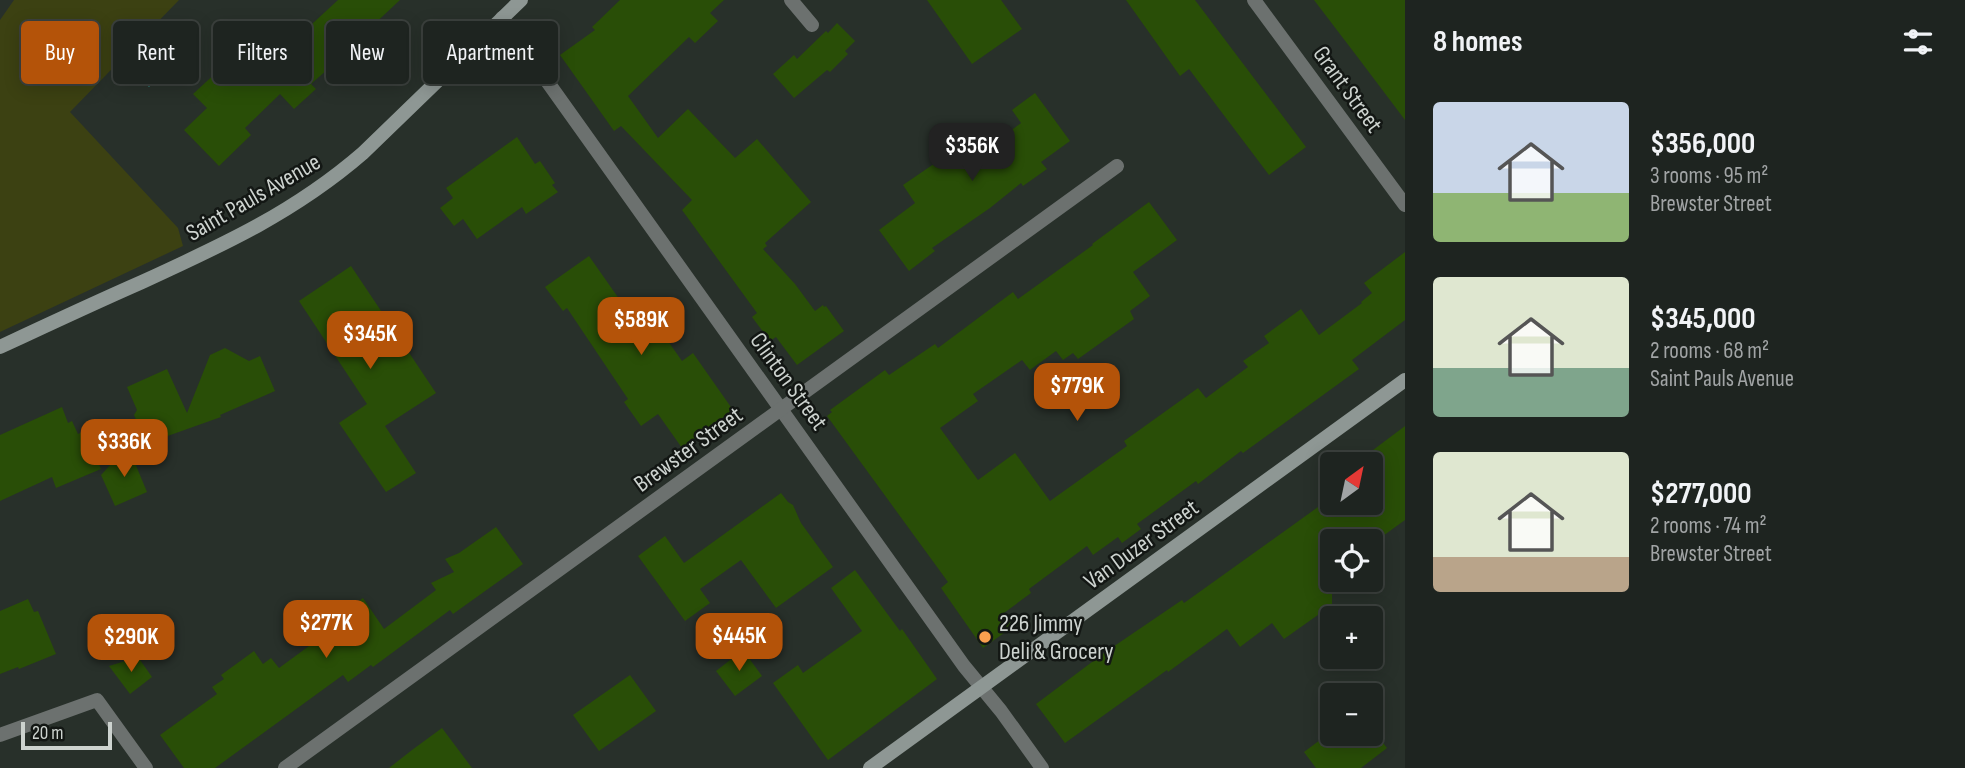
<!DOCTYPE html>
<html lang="en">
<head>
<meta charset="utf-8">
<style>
	body { margin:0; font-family:"Sofia Sans Condensed",sans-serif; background:#262c29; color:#f1f3f6; height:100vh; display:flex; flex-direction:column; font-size:26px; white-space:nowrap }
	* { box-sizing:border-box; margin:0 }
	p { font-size:23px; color:#a1a4a5 }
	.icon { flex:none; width:38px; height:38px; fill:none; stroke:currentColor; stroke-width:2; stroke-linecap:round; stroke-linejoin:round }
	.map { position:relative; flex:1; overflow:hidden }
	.details { display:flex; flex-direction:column; background:#1e2420; width:560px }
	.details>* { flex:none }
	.hud { position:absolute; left:21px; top:21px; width:665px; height:63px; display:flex; gap:14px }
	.needle { width:46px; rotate:33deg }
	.controls { position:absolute; left:1320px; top:452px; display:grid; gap:14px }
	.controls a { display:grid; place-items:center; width:63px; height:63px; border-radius:7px; background:#1e2420; box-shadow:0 4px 18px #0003,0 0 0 2px #3c413e; font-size:35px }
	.scale { position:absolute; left:21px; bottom:18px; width:91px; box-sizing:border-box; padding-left:7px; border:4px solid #cdd3cf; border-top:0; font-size:19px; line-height:24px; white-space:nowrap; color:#cdd3cf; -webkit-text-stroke:5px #131714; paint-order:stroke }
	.price { position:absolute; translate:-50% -60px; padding:0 16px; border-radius:14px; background:#b45309; color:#fff; font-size:23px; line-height:46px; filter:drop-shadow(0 2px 4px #0008) }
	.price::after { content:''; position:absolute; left:50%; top:42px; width:21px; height:16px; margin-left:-10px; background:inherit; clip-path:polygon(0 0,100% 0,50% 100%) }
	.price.on { background:#222; color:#fff }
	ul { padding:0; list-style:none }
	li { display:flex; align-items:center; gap:21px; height:175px; padding:0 28px }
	li span { display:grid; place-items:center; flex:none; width:196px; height:140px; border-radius:7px; color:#555 }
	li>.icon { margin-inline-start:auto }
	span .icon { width:84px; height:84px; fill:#fffc; stroke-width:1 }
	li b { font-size:30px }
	h2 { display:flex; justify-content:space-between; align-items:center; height:84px; padding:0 28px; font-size:30px }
	.pill { padding:0 24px; border-radius:7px; background:#1e2420; box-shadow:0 4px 18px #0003,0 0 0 2px #3c413e; font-size:24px; line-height:63px }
	.pill.on { background:#b45309; color:#fff }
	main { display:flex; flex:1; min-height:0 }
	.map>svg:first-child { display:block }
</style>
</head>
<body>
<main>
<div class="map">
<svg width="1405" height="768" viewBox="0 0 1405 768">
	<rect width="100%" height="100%" fill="#28302a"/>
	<polygon fill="#3c4112" points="14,0 179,0 70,112 178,228 183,246 0,332 0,20"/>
	<polygon fill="#2c8682" points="166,34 184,51 178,56 180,63 173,70 167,68 149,87 132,71"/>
	<g fill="#294e07">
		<polygon points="338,0 400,0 353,44 354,46 311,84 316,89 294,109 280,94 245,128 251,135 219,166 184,130 207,108 193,94 219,70 230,82 289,27 299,36"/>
		<polygon points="620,0 724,0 710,13 718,21 695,43 689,37 628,96 658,138 688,109 735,158 757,139 811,202 765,243 767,246 763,249 795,284 815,311 823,305 824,307 826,306 844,331 797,365 776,337 770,341 752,317 757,313 682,210 692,200 621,126 614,131 560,55 595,30 592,27"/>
		<polygon points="927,0 1001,0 1022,29 972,64"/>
		<polygon points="1126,0 1195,0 1306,147 1269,175 1189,69 1180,76"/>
		<polygon points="1314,0 1405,0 1405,120 1359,59"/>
		<polygon points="837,23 855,41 845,51 848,54 830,72 827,70 794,98 773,74 794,55 797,59 826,31 828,33"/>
		<polygon points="1035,93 1070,141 1041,162 1047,169 1023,186 1021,183 990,208 932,248 935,251 909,271 879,230 915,203 903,185 966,142 977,156 1021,123 1012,110"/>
		<polygon points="517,137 535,164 540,161 555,183 552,185 558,192 526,214 522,207 477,239 463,219 454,226 440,208 453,198 446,188"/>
		<polygon points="1149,202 1177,240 1133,272 1150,296 1130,311 1134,319 1078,359 1073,353 1063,360 1056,351 1030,370 1022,360 973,394 978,401 940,428 978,480 1015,453 1050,501 1127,446 1124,441 1198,388 1206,398 1248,367 1243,361 1269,343 1264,336 1301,309 1319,335 1362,303 1361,302 1372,293 1364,283 1405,252 1405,320 1352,360 1359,369 1243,453 1241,451 1198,484 1196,481 1137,524 1141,529 1122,543 1118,537 1093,555 1087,546 1029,589 1031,593 1004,613 1012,625 1002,631 1004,633 983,648 941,588 948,582 827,416 832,412 830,410 885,370 889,375 935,344 938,348 1013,292 1018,299 1093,245 1092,244"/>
		<polygon points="589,256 629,313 642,304 682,361 693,353 733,410 682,448 658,414 641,426 624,402 628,399 567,308 563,311 545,287"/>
		<polygon points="351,266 436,393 385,426 416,473 386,492 339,423 367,404 299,301"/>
		<polygon points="225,348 249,361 260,356 275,391 220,415 221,417 162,438 153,459 134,415 137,410 127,387 167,369 187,413 210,355"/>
		<polygon points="62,407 68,423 72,421 78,434 84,431 101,469 56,488 52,477 0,501 0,435"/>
		<polygon points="1405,426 1405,520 1376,541 1332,541 1332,605 1284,639 1272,623 1240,647 1227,629 1168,672 1167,670 1065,743 1036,704 1104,653 1182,600 1184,603 1332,497 1332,502 1370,502 1369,464 1374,460 1369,453"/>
		<polygon points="128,446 147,492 115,506 101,475"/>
		<polygon points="781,493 788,502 793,505 801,523 833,567 776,608 741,560 700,589 710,603 685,621 638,556 665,536 684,563"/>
		<polygon points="496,527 523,564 453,614 450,610 373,667 371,665 348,682 343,675 215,768 184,768 160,735 217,694 212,687 224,679 221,675 254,651 263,664 271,658 279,668 320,638 316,633 339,617 337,616 363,598 384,629 436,590 431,583 454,572 445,559 459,553"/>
		<polygon points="855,570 900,631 902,629 937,679 828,760 773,683 798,665 803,673 862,631 831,588"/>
		<polygon points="28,599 34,612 38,611 56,654 19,669 18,667 0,674 0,611"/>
		<polygon points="743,650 762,676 735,696 716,671"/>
		<polygon points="138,657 152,677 130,694 109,666"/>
		<polygon points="630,675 656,711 599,751 573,715"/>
		<polygon points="1370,726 1387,748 1361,768 1316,768 1304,752 1332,731 1332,733 1370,733"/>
		<polygon points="442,728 472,768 389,768 412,750"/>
	</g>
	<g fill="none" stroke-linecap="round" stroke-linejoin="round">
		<polyline stroke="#6c716f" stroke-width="14" points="791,0 812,25"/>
		<g stroke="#6c716f" stroke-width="14">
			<polyline points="1254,0 1405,205"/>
			<polyline points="502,18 964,666 1001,711 1042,768"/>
			<polyline points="0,735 97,700 146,768"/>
			<polyline points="285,768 1117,166"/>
		</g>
		<g stroke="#8e9794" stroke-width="14">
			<path d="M0,347C47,325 94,303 142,282C223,245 295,212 363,153L521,0"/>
			<polyline points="870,768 1405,380"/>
		</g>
	</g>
	<circle fill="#fa9f4f" stroke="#131714" stroke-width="2.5" cx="985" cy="637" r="7"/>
	<g text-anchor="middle" stroke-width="5" stroke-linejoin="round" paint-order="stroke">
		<g font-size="24" fill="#cdd3cf" stroke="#131714">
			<text transform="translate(1348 89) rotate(54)" y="8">Grant Street</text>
			<text transform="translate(253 197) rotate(-30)" y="8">Saint Pauls Avenue</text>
			<text transform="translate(789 381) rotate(54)" y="8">Clinton Street</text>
			<text transform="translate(688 449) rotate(-36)" y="8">Brewster Street</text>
			<text transform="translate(1141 544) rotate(-36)" y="8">Van Duzer Street</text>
		</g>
		<g font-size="24" fill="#cdd3cf" stroke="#131714" text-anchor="start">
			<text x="999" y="631">226 Jimmy<tspan x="999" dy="28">Deli &amp; Grocery</tspan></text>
		</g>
	</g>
</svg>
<div class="controls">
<a><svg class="needle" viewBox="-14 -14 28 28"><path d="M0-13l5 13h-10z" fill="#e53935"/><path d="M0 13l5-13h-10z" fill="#a1a4a5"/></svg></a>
<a><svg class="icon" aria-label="locate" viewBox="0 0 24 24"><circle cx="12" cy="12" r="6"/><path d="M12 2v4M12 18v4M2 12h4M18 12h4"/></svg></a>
<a>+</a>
<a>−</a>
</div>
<div class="scale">20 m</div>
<b class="price on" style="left:972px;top:183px">$356K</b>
<b class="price" style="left:641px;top:357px">$589K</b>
<b class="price" style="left:370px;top:371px">$345K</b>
<b class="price" style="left:1077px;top:423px">$779K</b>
<b class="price" style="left:124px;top:479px">$336K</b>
<b class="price" style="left:326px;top:660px">$277K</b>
<b class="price" style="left:739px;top:673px">$445K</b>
<b class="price" style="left:131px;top:674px">$290K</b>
<div class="hud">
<a class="pill on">Buy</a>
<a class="pill">Rent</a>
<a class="pill">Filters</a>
<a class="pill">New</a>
<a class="pill">Apartment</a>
</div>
</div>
<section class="details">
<h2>8 homes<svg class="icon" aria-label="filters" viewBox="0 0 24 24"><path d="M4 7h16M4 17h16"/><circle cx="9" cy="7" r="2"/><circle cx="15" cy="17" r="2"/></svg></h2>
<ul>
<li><span style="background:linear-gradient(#c9d6e8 65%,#8fb573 0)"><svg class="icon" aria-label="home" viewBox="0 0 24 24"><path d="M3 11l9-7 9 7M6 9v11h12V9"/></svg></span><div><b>$356,000</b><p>3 rooms · 95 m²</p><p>Brewster Street</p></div></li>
<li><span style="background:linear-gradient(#dfe7d0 65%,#7fa58c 0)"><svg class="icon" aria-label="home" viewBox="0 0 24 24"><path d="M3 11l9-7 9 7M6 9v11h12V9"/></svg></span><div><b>$345,000</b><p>2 rooms · 68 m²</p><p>Saint Pauls Avenue</p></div></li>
<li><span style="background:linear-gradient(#dfe7d0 75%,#b9a48a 0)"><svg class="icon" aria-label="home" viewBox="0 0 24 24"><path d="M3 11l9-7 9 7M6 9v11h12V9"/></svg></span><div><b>$277,000</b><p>2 rooms · 74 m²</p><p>Brewster Street</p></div></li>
</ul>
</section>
</main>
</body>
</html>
